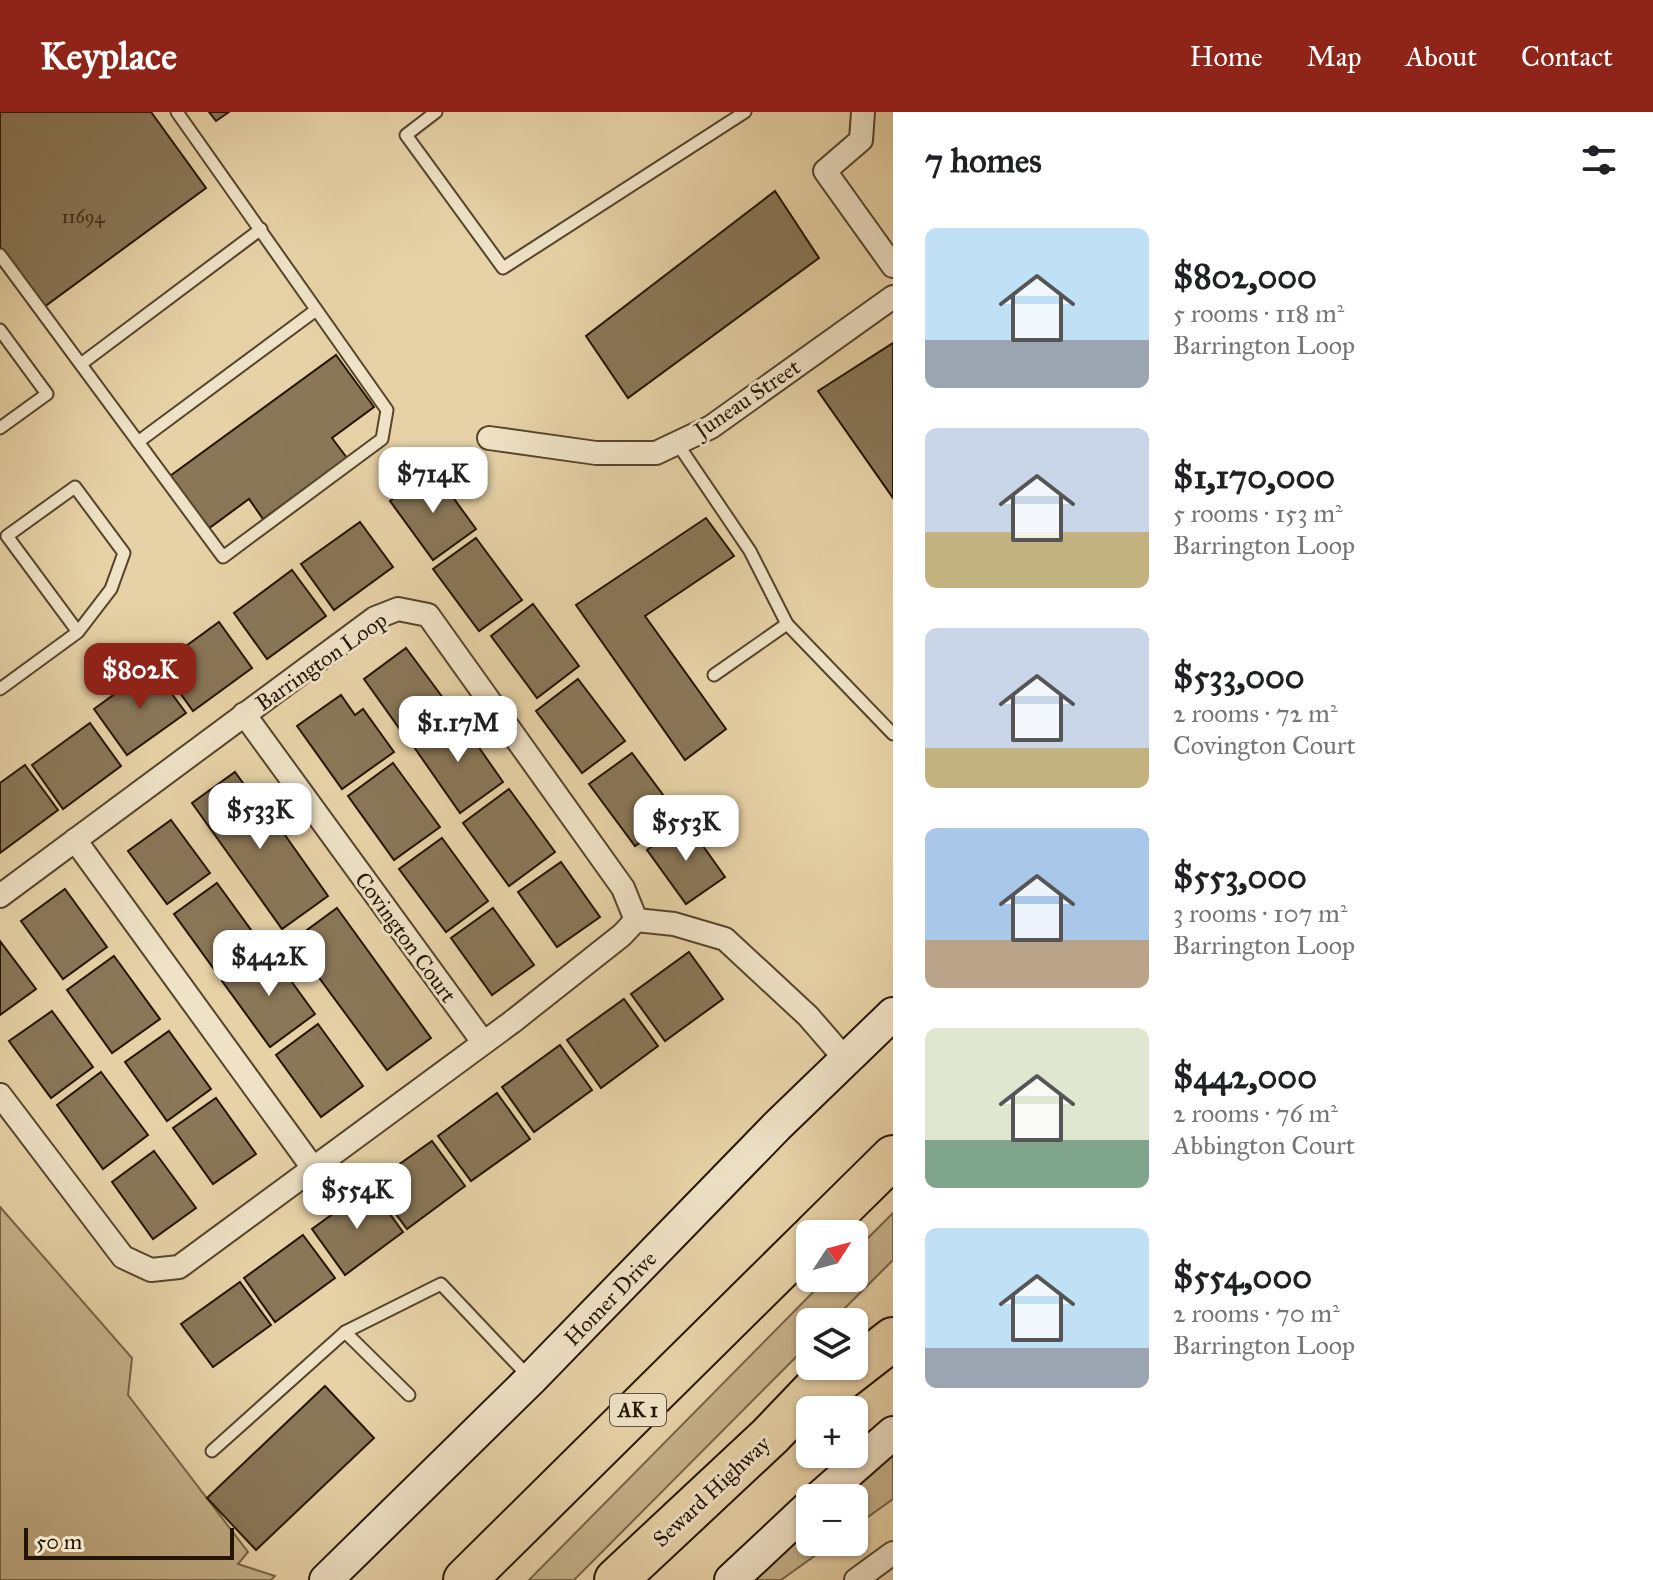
<!DOCTYPE html>
<html lang="en">
<head>
<meta charset="utf-8">
<style>
	body { margin:0; font-family:"IM FELL Great Primer",serif; background:#f2f2f2; color:#202124; height:100vh; display:flex; flex-direction:column; font-size:30px; white-space:nowrap }
	* { box-sizing:border-box; margin:0 }
	p { font-size:26px; color:#757577 }
	.icon { flex:none; width:44px; height:44px; fill:none; stroke:currentColor; stroke-width:2; stroke-linecap:round; stroke-linejoin:round }
	.map { position:relative; flex:1; overflow:hidden }
	.panel { display:flex; flex-direction:column; background:#fff; width:760px }
	.panel>* { flex:none }
	.needle { width:52px; rotate:54deg }
	.controls { position:absolute; left:796px; top:1108px; display:grid; gap:16px }
	.controls a { display:grid; place-items:center; width:72px; height:72px; border-radius:12px; background:#fff; box-shadow:0 2px 6px #0004; font-size:40px }
	.scale { position:absolute; left:24px; bottom:20px; width:210px; box-sizing:border-box; padding-left:8px; border:4px solid #241402; border-top:0; font-size:22px; line-height:28px; white-space:nowrap; color:#241402; -webkit-text-stroke:6px #efe2c6; paint-order:stroke }
	.price { position:absolute; translate:-50% -68px; padding:0 18px; border-radius:16px; background:#fff; color:#222; font-size:26px; line-height:52px; filter:drop-shadow(0 2px 4px #0008) }
	.price::after { content:''; position:absolute; left:50%; top:48px; width:24px; height:18px; margin-left:-12px; background:inherit; clip-path:polygon(0 0,100% 0,50% 100%) }
	.price.selected { background:#8f2418; color:#fff }
	ul { padding:0; list-style:none }
	li { display:flex; align-items:center; gap:24px; height:200px; padding:0 32px }
	li span { display:grid; place-items:center; flex:none; width:224px; height:160px; border-radius:12px; color:#555 }
	li>.icon { margin-inline-start:auto }
	span .icon { width:96px; height:96px; fill:#fffc; stroke-width:1 }
	li b { font-size:34px }
	h2 { display:flex; justify-content:space-between; align-items:center; height:96px; padding:0 32px; font-size:34px }
	header { display:flex; align-items:center; gap:48px; box-sizing:border-box; height:112px; padding:0 40px; background:#8f2418; color:#fff }
	header strong { font-size:38px }
	nav { display:flex; gap:44px; margin-inline-start:auto; font-size:28px }
	main { display:flex; flex:1; min-height:0 }
	.map>svg:first-child { display:block }
</style>
</head>
<body>
<header>
<strong>Keyplace</strong>
<nav><a>Home</a><a>Map</a><a>About</a><a>Contact</a></nav>
</header>
<main>
<div class="map">
<svg width="893" height="1468" viewBox="0 0 893 1468">
	<rect width="100%" height="100%" fill="#e7d2a7"/>
	<filter id="stains"><feTurbulence type="fractalNoise" baseFrequency=".0025" numOctaves="4"/><feColorMatrix values="0 0 0 0 .2 0 0 0 0 .09 0 0 0 0 .02 0 0 0 .5 -.17"/></filter>
	<radialGradient id="worn" r=".72"><stop offset=".6" stop-color="#630" stop-opacity="0"/><stop offset="1" stop-color="#630" stop-opacity=".3"/></radialGradient>
	<g fill="#c6b28b" stroke="#756346" stroke-width="2">
		<polygon points="0,1095 132,1246 128,1283 248,1440 238,1452 275,1464 271,1468 0,1468"/>
		<polygon points="893,1101 893,1148 831,1210 810,1210 810,1231 574,1468 529,1468 827,1166 854,1166 854,1140"/>
		<polygon points="893,1335 893,1387 854,1415 854,1386 832,1386"/>
		<polygon points="810,1407 810,1430 834,1430 781,1468 752,1468"/>
	</g>
	<g fill="#897758" stroke="#241402" stroke-width="2">
		<polygon points="0,0 151,0 206,76 44,195 0,135"/>
		<polygon points="209,0 229,0 216,9"/>
		<polygon points="775,79 819,146 628,286 586,224"/>
		<polygon points="893,231 893,386 818,279"/>
		<polygon points="336,243 374,295 332,326 347,346 263,407 249,387 208,417 170,364"/>
		<polygon points="433,358 476,417 433,448 390,389"/>
		<polygon points="706,406 734,444 645,504 726,617 685,648 576,493"/>
		<polygon points="360,410 393,455 334,498 301,452"/>
		<polygon points="476,426 522,488 479,519 433,457"/>
		<polygon points="292,458 326,504 267,547 234,501"/>
		<polygon points="533,492 579,554 537,586 491,524"/>
		<polygon points="219,510 252,556 193,599 160,553"/>
		<polygon points="406,536 452,598 409,630 364,567"/>
		<polygon points="152,555 186,601 127,643 94,597"/>
		<polygon points="578,567 625,629 582,661 536,599"/>
		<polygon points="341,583 355,603 363,597 394,640 342,677 297,614"/>
		<polygon points="457,604 503,670 460,701 414,635"/>
		<polygon points="90,611 121,654 63,697 32,653"/>
		<polygon points="632,641 678,703 635,734 589,672"/>
		<polygon points="393,651 440,715 394,748 348,684"/>
		<polygon points="25,653 58,698 0,741 0,671"/>
		<polygon points="235,660 277,718 280,716 328,784 282,817 192,691"/>
		<polygon points="509,677 555,740 509,774 463,711"/>
		<polygon points="171,708 210,761 167,792 128,739"/>
		<polygon points="686,710 725,765 686,792 647,738"/>
		<polygon points="442,726 488,789 446,820 399,757"/>
		<polygon points="561,750 600,805 557,835 518,780"/>
		<polygon points="217,771 262,833 219,864 174,802"/>
		<polygon points="65,777 107,835 63,867 21,809"/>
		<polygon points="337,796 431,926 387,958 292,829"/>
		<polygon points="493,796 534,853 492,883 451,826"/>
		<polygon points="0,829 36,877 0,903"/>
		<polygon points="268,837 315,902 270,935 222,869"/>
		<polygon points="689,840 723,887 665,929 631,882"/>
		<polygon points="114,844 160,907 112,941 67,878"/>
		<polygon points="624,887 658,934 601,976 567,928"/>
		<polygon points="52,899 93,955 51,986 9,929"/>
		<polygon points="318,912 363,974 321,1005 276,943"/>
		<polygon points="169,919 211,977 167,1009 125,950"/>
		<polygon points="560,933 592,978 534,1020 502,975"/>
		<polygon points="101,960 148,1023 103,1057 57,993"/>
		<polygon points="497,981 530,1027 471,1069 438,1024"/>
		<polygon points="216,986 256,1042 213,1072 173,1016"/>
		<polygon points="432,1029 465,1074 407,1117 373,1071"/>
		<polygon points="154,1039 196,1096 153,1127 112,1070"/>
		<polygon points="370,1075 403,1120 345,1163 312,1117"/>
		<polygon points="303,1123 335,1166 275,1210 244,1166"/>
		<polygon points="240,1170 271,1213 213,1255 181,1212"/>
		<polygon points="325,1274 374,1326 256,1438 207,1386"/>
	</g>
	<g fill="none" stroke-linecap="round" stroke-linejoin="round">
		<g stroke="#55442b" stroke-width="15">
			<g id="service">
				<polyline points="436,0 406,23 503,156 745,0"/>
				<polyline points="0,143 223,445 382,327 387,298 177,0"/>
				<polyline points="0,218 47,282 0,316"/>
				<polyline points="81,252 261,117"/>
				<polyline points="138,330 316,198"/>
				<polyline points="677,331 750,439 787,512 714,563"/>
				<polyline points="787,512 893,622"/>
				<polyline points="0,577 78,520 111,477 124,441 75,375 7,424 78,520"/>
				<polyline points="345,1220 409,1283"/>
				<polyline points="212,1339 345,1220 441,1172 528,1264"/>
			</g>
		</g>
		<g stroke="#55442b" stroke-width="26">
			<g id="minor">
				<polyline points="863,0 861,28 825,59 893,154"/>
				<polyline points="489,326 596,341 656,341 711,315 893,185"/>
				<polyline points="244,602 483,930"/>
				<polyline points="75,728 313,1056"/>
				<polyline points="0,784 375,506 398,497 428,503 623,776 636,808 622,823 512,910 179,1155 151,1158 123,1145 0,983"/>
				<polyline points="636,808 674,812 725,827 808,904 847,949"/>
				<polyline points="856,1468 893,1441"/>
			</g>
		</g>
		<g stroke="#241402" stroke-width="36">
			<g id="secondary">
				<polyline points="819,1386 893,1321"/>
				<polyline points="326,1468 531,1267 777,1014 893,902"/>
				<polyline points="731,1468 810,1394"/>
			</g>
		</g>
		<g stroke="#241402" stroke-width="46">
			<g id="motorway">
				<polyline points="815,1122 893,1045"/>
				<polyline points="821,1283 893,1227"/>
				<polyline points="465,1468 810,1127"/>
				<polyline points="616,1468 770,1324 837,1254"/>
			</g>
		</g>
		<use href="#service" stroke="#efe2c6" stroke-width="11"/>
		<use href="#minor" stroke="#efe2c6" stroke-width="22"/>
		<use href="#secondary" stroke="#efe2c6" stroke-width="32"/>
		<use href="#motorway" stroke="#e7d2a7" stroke-width="42"/>
	</g>
	<g text-anchor="middle" stroke-width="6" stroke-linejoin="round" paint-order="stroke">
		<g font-size="18" fill="#3d2d18">
			<text x="83" y="111">11694</text>
		</g>
		<rect fill="#efe2c6" stroke="#61523d" stroke-width="2" x="610" y="1282" width="56" height="32" rx="6"/>
		<g font-size="20" font-weight="bold" fill="#241402">
			<text x="638" y="1305">AK 1</text>
		</g>
		<g font-size="22" fill="#241402" stroke="#efe2c6">
			<text transform="translate(747 286) rotate(-34)" y="8">Juneau Street</text>
			<text transform="translate(321 549) rotate(-35)" y="8">Barrington Loop</text>
			<text transform="translate(406 825) rotate(54)" y="8">Covington Court</text>
			<text transform="translate(610 1186) rotate(-46)" y="8">Homer Drive</text>
			<text transform="translate(711 1379) rotate(-43)" y="8">Seward Highway</text>
		</g>
	</g>
	<rect width="100%" height="100%" filter="url(#stains)"/>
	<rect width="100%" height="100%" fill="url(#worn)"/>
</svg>
<div class="controls">
<a><svg class="needle" viewBox="-14 -14 28 28"><path d="M0-13l5 13h-10z" fill="#e53935"/><path d="M0 13l5-13h-10z" fill="#757577"/></svg></a>
<a><svg class="icon" aria-label="layers" viewBox="0 0 24 24"><path d="M12 4l9 5-9 5-9-5zM3 14l9 5 9-5"/></svg></a>
<a>+</a>
<a>−</a>
</div>
<div class="scale">50 m</div>
<b class="price" style="left:433px;top:403px">$714K</b>
<b class="price selected" style="left:140px;top:599px">$802K</b>
<b class="price" style="left:458px;top:652px">$1.17M</b>
<b class="price" style="left:260px;top:739px">$533K</b>
<b class="price" style="left:686px;top:751px">$553K</b>
<b class="price" style="left:269px;top:886px">$442K</b>
<b class="price" style="left:357px;top:1119px">$554K</b>
</div>
<section class="panel">
<h2>7 homes<svg class="icon" aria-label="filters" viewBox="0 0 24 24"><path d="M4 7h16M4 17h16"/><circle cx="9" cy="7" r="2"/><circle cx="15" cy="17" r="2"/></svg></h2>
<ul>
<li><span style="background:linear-gradient(#bfe0f5 70%,#9aa5b1 0)"><svg class="icon" aria-label="home" viewBox="0 0 24 24"><path d="M3 11l9-7 9 7M6 9v11h12V9"/></svg></span><div><b>$802,000</b><p>5 rooms · 118 m²</p><p>Barrington Loop</p></div></li>
<li><span style="background:linear-gradient(#c9d6e8 65%,#c2b280 0)"><svg class="icon" aria-label="home" viewBox="0 0 24 24"><path d="M3 11l9-7 9 7M6 9v11h12V9"/></svg></span><div><b>$1,170,000</b><p>5 rooms · 153 m²</p><p>Barrington Loop</p></div></li>
<li><span style="background:linear-gradient(#c9d6e8 75%,#c2b280 0)"><svg class="icon" aria-label="home" viewBox="0 0 24 24"><path d="M3 11l9-7 9 7M6 9v11h12V9"/></svg></span><div><b>$533,000</b><p>2 rooms · 72 m²</p><p>Covington Court</p></div></li>
<li><span style="background:linear-gradient(#a9c7e8 70%,#b9a48a 0)"><svg class="icon" aria-label="home" viewBox="0 0 24 24"><path d="M3 11l9-7 9 7M6 9v11h12V9"/></svg></span><div><b>$553,000</b><p>3 rooms · 107 m²</p><p>Barrington Loop</p></div></li>
<li><span style="background:linear-gradient(#dfe7d0 70%,#7fa58c 0)"><svg class="icon" aria-label="home" viewBox="0 0 24 24"><path d="M3 11l9-7 9 7M6 9v11h12V9"/></svg></span><div><b>$442,000</b><p>2 rooms · 76 m²</p><p>Abbington Court</p></div></li>
<li><span style="background:linear-gradient(#bfe0f5 75%,#9aa5b1 0)"><svg class="icon" aria-label="home" viewBox="0 0 24 24"><path d="M3 11l9-7 9 7M6 9v11h12V9"/></svg></span><div><b>$554,000</b><p>2 rooms · 70 m²</p><p>Barrington Loop</p></div></li>
</ul>
</section>
</main>
</body>
</html>
